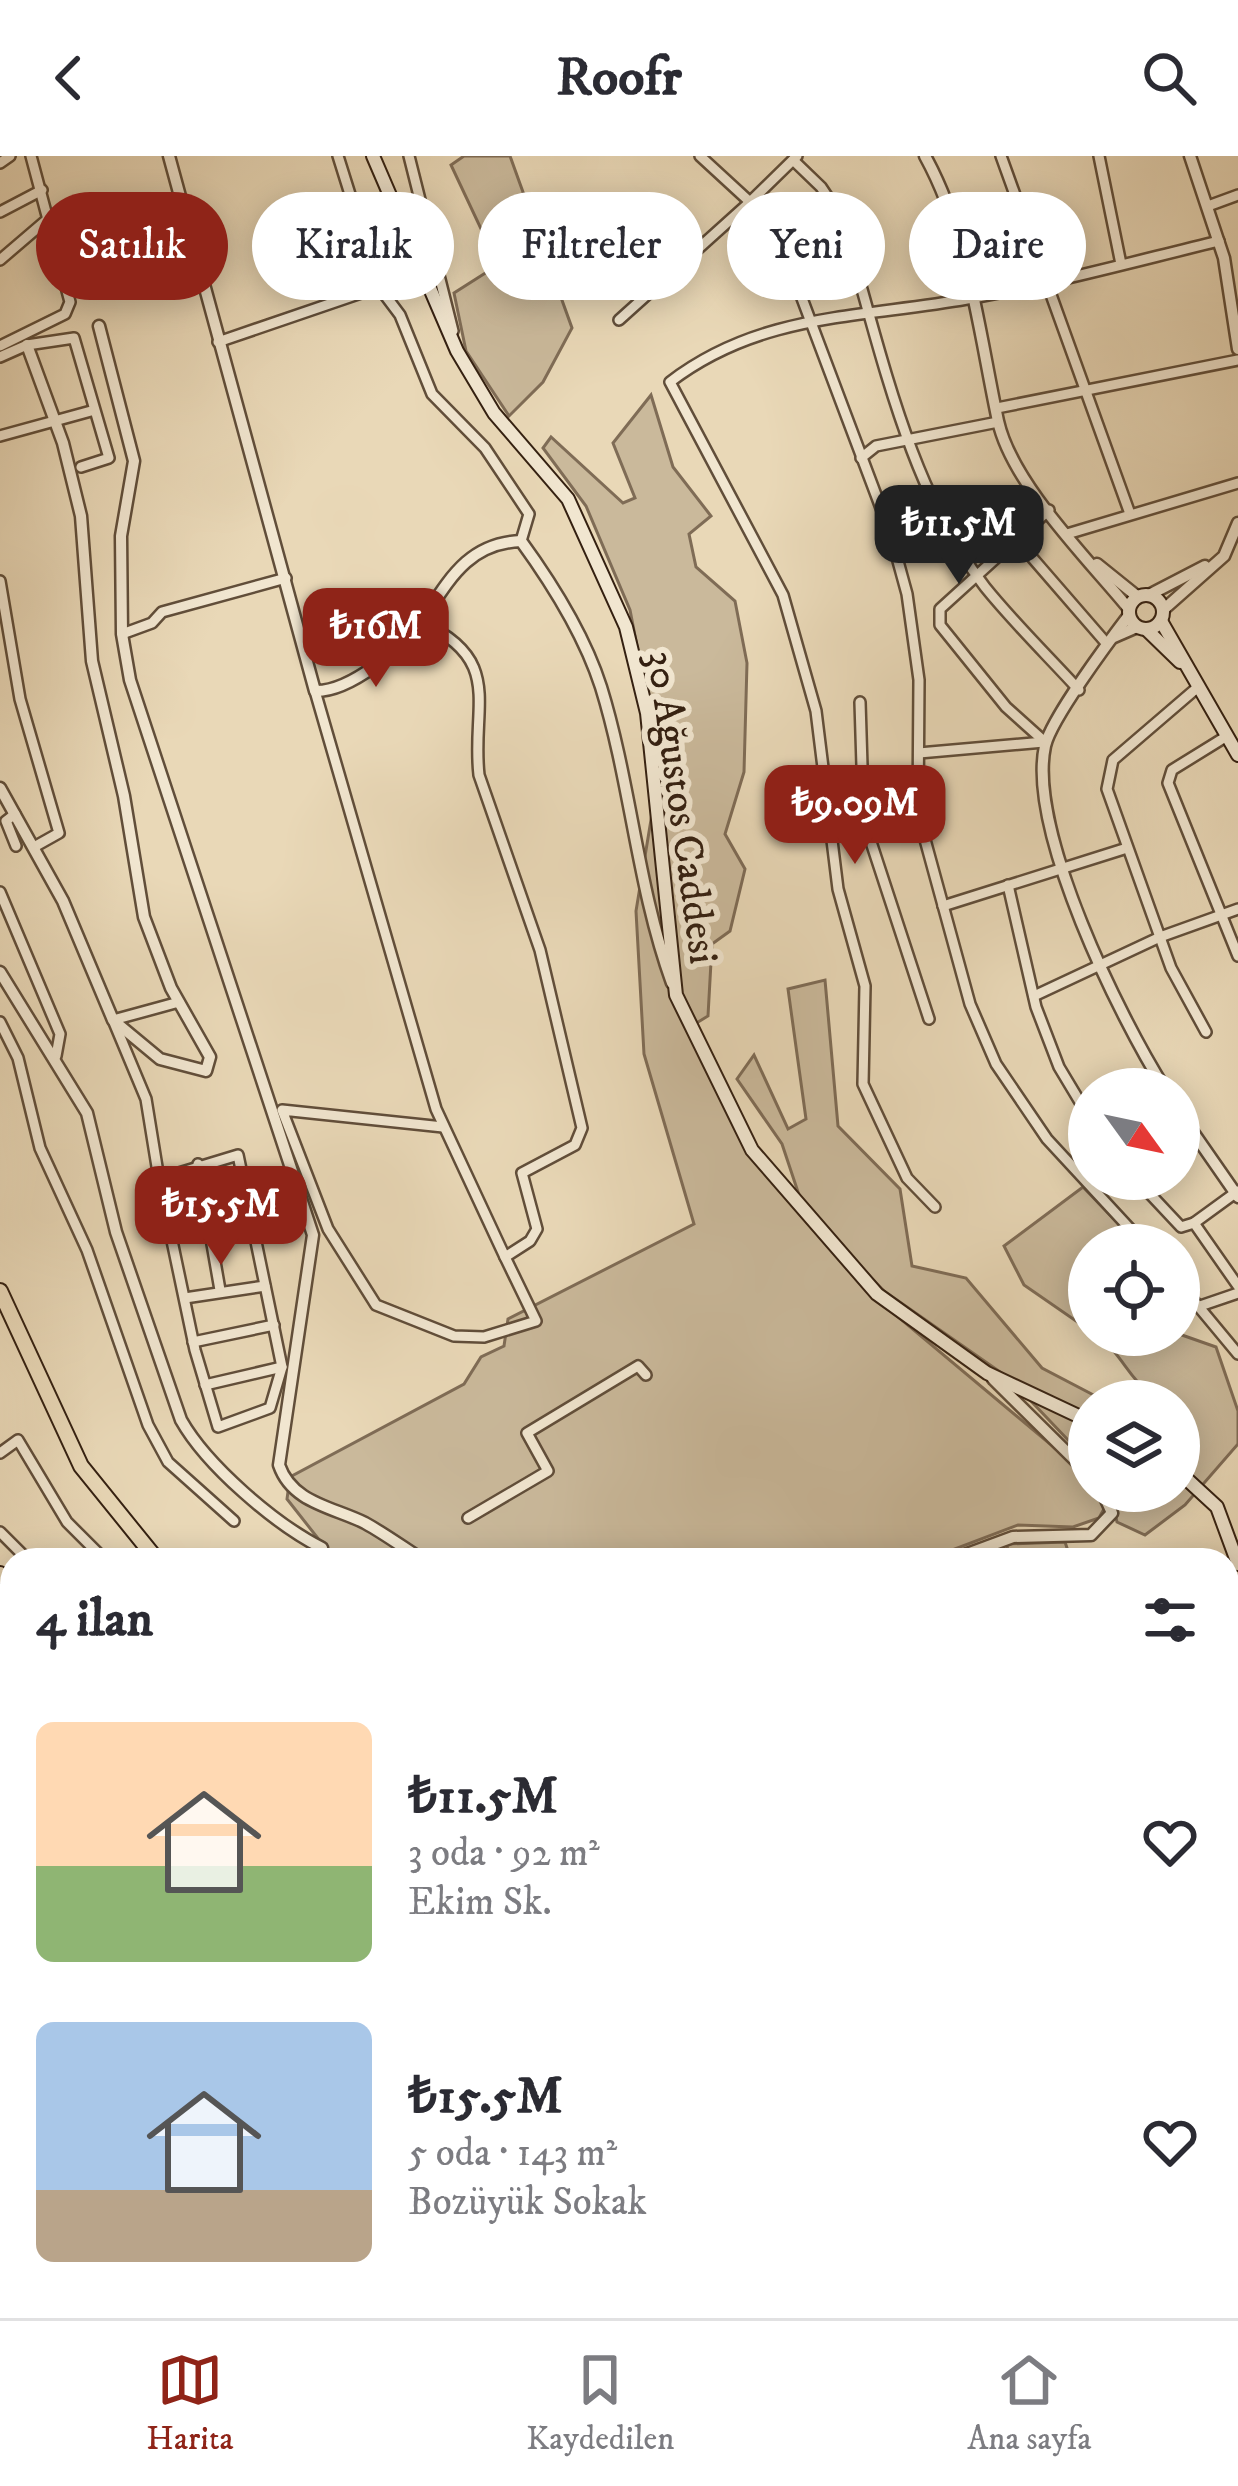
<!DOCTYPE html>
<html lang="tr">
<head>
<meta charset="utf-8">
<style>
	body { margin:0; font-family:"IM FELL DW Pica",serif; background:#f2f2f3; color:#2b2b33; height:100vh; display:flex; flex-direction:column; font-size:45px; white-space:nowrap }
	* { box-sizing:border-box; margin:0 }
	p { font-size:39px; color:#7c7c81 }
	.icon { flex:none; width:66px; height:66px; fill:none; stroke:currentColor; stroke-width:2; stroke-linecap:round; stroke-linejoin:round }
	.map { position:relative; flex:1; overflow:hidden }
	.drawer { position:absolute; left:0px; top:1392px; width:1239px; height:771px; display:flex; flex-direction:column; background:#fff; border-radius:36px 36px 0 0; box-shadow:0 6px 30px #0003 }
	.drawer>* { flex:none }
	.banner { position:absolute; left:36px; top:36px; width:1167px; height:108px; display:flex; gap:24px }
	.needle { width:78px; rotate:123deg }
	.controls { position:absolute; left:1068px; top:912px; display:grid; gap:24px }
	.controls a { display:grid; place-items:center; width:132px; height:132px; border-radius:50%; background:#fff; box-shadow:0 6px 30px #0003; font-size:60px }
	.price { position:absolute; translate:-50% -102px; padding:0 27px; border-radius:24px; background:#8f2418; color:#fff; font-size:39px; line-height:78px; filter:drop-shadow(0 3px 6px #0008) }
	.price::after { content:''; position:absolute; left:50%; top:72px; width:36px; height:27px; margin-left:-18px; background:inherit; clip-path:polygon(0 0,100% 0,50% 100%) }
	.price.on { background:#222; color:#fff }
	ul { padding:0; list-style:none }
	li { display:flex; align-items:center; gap:36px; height:300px; padding:0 36px }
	li span { display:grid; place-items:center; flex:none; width:336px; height:240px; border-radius:18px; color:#555 }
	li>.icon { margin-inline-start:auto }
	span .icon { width:144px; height:144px; fill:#fffc; stroke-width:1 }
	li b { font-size:51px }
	h2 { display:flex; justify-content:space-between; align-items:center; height:144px; padding:0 36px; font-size:51px }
	.pill { padding:0 42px; border-radius:54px; background:#fff; box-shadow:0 6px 30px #0003; font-size:42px; line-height:108px }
	.pill.on { background:#8f2418; color:#fff }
	header { display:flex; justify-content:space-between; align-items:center; height:156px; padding:0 36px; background:#fff; font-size:54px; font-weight:800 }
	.menu { display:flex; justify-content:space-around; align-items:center; height:168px; border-top:3px solid #e1e1e2; background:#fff; font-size:33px; color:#7c7c81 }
	.menu a { display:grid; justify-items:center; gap:6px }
	.menu .on { color:#8f2418 }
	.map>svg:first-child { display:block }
</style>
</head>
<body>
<header><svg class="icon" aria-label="back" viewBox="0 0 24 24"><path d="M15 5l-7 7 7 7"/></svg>Roofr<svg class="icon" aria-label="search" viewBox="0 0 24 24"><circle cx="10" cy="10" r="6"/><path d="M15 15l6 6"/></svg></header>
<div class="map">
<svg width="1238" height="2162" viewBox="0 0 1238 2162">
	<rect width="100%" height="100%" fill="#e9d8b7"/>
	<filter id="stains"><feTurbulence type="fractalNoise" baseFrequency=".00167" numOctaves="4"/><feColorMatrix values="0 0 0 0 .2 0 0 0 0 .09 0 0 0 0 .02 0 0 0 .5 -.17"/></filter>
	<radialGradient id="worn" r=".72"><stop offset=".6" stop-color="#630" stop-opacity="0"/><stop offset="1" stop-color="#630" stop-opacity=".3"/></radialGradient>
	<g fill="#cab99b" stroke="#7f6c56" stroke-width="3">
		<polygon points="464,0 510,0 572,172 543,226 509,260 466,195 454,137 498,109 451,9"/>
		<polygon points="651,239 673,311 711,360 689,378 696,411 735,445 747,507 744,616 725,678 745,713 730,775 712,788 708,860 690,871 750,999 879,1145 1080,1313 1089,1335 1097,1335 1105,1351 1099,1362 1073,1371 1018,1369 926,1404 335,1404 287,1343 290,1321 464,1228 481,1201 504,1190 508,1163 694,1068 644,898 636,755 660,609 630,454 586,350 543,292 551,281 623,347 635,342 613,287"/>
		<polygon points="825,824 838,970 900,1033 912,1110 966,1122 1042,1212 1105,1245 1089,1245 1089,1306 1010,1223 884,1135 803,1051 782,988 737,923 754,899 788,973 806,963 788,833"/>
		<polygon points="1083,1031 1139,1089 1089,1089 1089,1174 1024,1129 1004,1090"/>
		<path d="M1179,1178L1216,1191L1238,1255V1288L1185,1349L1145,1379L1117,1366L1110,1335H1179V1245C1133,1245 1130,1202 1096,1179Z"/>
		<polygon points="1065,1386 1069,1398 1064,1404 1012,1404 1006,1388"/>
		<polygon points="1238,1814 1238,1963 1227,1926 1227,1818"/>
	</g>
	<g fill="#ab997f" stroke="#7b6953" stroke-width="3">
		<polygon points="12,1992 12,2151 979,2151 944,2162 0,2162 0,2001"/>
		<polygon points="1238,2111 1238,2162 1069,2162 1106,2151 1227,2151 1227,2114"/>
	</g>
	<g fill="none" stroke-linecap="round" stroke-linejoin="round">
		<g stroke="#614e3a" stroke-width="14">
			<g id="minor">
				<polyline points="338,0 379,131"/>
				<polyline points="409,0 453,175"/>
				<polyline points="700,0 750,46 797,0"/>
				<polyline points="1001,0 1129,355"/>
				<polyline points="1099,0 1121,108"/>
				<path d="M793,4L821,31L841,61C879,183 905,328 985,431C1014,467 1048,500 1079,534"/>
				<polyline points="0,7 10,0"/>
				<polyline points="1208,50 1238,39"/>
				<polyline points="0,56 42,34"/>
				<polyline points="0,104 49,62"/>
				<polyline points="619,164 750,46 780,84 890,376 907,438 919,524 918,658 970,848 996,908 1047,983 1145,1089"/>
				<polyline points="218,186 379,131 400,159 432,238 485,292 529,358 521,385"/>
				<polyline points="0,190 65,158 70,146 31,0"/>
				<polyline points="0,201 27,189 74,182 109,302 81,311"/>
				<polyline points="997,252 1238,204"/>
				<polyline points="0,280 91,255"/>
				<polyline points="861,302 876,290 998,266"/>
				<polyline points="1067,378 1238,327"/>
				<polyline points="1016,383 1107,488"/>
				<polyline points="0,425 20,543 59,677 34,691"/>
				<path d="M421,466C505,504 471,550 479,619L540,794L582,972L575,989L522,1017L537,1073L530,1085L505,1101L536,1165L484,1181L454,1180L376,1149L328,1073L282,954L443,971"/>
				<polyline points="122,478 152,467 162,456 286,422"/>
				<polyline points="1198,531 1113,604 1107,633 1171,812 1206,876"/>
				<polyline points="315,535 436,953 505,1101"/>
				<polyline points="860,546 863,642 872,689 929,863"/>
				<polyline points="1227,580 1172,614 1168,627 1238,800"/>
				<polyline points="1045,586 1006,551 940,469 940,453 1049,354"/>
				<polyline points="919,597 1044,586"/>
				<polyline points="15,658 6,665 16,690"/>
				<polyline points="1008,729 1036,851 1059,911 1089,961"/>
				<polyline points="0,736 60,878 56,900"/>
				<polyline points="943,750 1127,692"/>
				<polyline points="1034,840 1160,781 1238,753"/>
				<polyline points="0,866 18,902 40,992 87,1094 148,1269 168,1306 234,1365"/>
				<polygon points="238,999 282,1211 270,1252 218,1271 195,1194 159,1023"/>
				<polyline points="198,1008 220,1134"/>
				<polyline points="159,1023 146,943 113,864 179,846"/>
				<polyline points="1136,1023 1181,1071 1194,1067 1238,1130"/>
				<path d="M935,1051L907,1022L863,928L865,830L838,733L816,555L783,439L670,226C760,157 860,162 967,143C1052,128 1136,105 1219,85"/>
				<polyline points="1194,1067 1238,1035"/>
				<polyline points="1179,1127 1238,1198"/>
				<polyline points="185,1142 265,1130"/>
				<polyline points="1200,1150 1238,1137"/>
				<polyline points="193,1186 274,1169"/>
				<polyline points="205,1229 282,1211"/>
				<polyline points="0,1297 18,1284 67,1366 105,1404"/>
				<polyline points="468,1362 548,1315 527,1277 638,1210 646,1219"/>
				<polyline points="0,1376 28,1404"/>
				<polyline points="341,1403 344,1404"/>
				<polyline points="0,1685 12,1726"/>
				<polyline points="0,1906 12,1861"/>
			</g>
		</g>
		<g stroke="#614e3a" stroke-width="15">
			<g id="tertiary">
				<path d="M169,0L315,535C350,536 403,492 423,463C449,424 468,387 521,385C553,429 584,478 601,531C631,628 637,730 672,827"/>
				<path d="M925,0C969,80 979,176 998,265C1012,328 1088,403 1129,453"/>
				<polyline points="1190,0 1224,102 1238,193"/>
				<path d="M99,170L134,305L121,380L122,478L130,524L313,1079L279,1309C292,1347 333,1351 365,1367C385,1378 404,1392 423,1404"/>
				<polyline points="1097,408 1138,441"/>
				<polyline points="1149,439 1205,410"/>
				<polyline points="1163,454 1224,400 1238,367"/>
				<path d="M1129,459C1110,484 1051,563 1045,590C1027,674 1120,862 1165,933"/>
				<polyline points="1114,481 1137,471"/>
				<polyline points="0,632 63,745 113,864 160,903 206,915 210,901 171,832 144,761 124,640 92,505 81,360 63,287 27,189"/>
				<path d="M0,816L87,957L116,1076L181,1264C207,1310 275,1368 322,1392"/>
				<polyline points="1179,956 1238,1041"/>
				<polyline points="993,1223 1089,1318"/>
				<polyline points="951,1404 1013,1381 1091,1379 1112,1357 1102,1335"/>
			</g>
		</g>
		<g stroke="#342011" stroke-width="16">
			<g id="secondary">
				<polyline points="373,0 457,195 494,257 568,343 626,471 647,557 676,839 752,994 877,1138 987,1217 1089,1265"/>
				<circle cx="1146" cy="456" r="17"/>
				<polyline points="1161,465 1238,599"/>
				<polyline points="1147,474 1180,506"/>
				<polyline points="1179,1316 1217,1351 1238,1408"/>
				<polyline points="0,1494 12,1502"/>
				<polyline points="1227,1557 1238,1553"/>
			</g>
		</g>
		<g stroke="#342011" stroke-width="18">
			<g id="primary">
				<polyline points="0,1135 81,1310 157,1404"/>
				<polyline points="0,1418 12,1427"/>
				<polyline points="1227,1434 1238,1430"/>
				<polyline points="0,1450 12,1459"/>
				<polyline points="0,1474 12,1482"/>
				<polyline points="1227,1481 1238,1477"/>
				<polyline points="1227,1503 1238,1500"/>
			</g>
		</g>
		<use href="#minor" stroke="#f1e6d0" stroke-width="9"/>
		<use href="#tertiary" stroke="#f1e6d0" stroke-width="10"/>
		<use href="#secondary" stroke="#f1e6d0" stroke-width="12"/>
		<use href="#primary" stroke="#e9d8b7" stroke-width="14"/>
		<g stroke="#342011" stroke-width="3">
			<polyline points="0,1434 12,1444"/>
			<polyline points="1227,1463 1238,1458"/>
		</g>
	</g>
	<g text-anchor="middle" stroke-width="12" stroke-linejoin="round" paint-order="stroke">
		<g font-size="42" fill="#342011" stroke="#f1e6d0">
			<text transform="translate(684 651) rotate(82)" y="15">30 Ağustos Caddesi</text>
		</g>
	</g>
	<rect width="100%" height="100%" filter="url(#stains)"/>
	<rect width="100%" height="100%" fill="url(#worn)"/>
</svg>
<div class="controls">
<a><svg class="needle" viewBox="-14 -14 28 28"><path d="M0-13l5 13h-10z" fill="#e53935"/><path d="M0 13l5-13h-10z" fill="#7c7c81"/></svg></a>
<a><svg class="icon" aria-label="locate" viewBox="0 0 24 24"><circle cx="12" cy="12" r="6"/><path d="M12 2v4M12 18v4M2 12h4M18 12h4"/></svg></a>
<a><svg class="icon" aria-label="layers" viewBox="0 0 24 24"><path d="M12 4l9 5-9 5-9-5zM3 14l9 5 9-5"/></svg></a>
</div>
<b class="price on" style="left:959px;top:431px">₺11.5M</b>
<b class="price" style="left:376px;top:534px">₺16M</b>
<b class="price" style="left:855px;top:711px">₺9.09M</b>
<b class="price" style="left:221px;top:1112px">₺15.5M</b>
<div class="banner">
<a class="pill on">Satılık</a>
<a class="pill">Kiralık</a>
<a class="pill">Filtreler</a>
<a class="pill">Yeni</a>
<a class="pill">Daire</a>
</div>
<section class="drawer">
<h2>4 ilan<svg class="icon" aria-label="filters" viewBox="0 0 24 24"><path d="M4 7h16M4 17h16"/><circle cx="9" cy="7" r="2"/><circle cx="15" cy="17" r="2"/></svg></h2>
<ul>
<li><span style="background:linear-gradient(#ffd9b3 60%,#8fb573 0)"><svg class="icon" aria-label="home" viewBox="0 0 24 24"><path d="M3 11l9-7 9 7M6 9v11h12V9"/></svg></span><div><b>₺11.5M</b><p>3 oda · 92 m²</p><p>Ekim Sk.</p></div><svg class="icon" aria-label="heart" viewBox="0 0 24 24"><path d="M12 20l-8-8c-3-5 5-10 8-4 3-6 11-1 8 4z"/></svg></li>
<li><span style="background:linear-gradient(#a9c7e8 70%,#b9a48a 0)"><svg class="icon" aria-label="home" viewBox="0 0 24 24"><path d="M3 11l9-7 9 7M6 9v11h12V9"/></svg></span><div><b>₺15.5M</b><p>5 oda · 143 m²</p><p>Bozüyük Sokak</p></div><svg class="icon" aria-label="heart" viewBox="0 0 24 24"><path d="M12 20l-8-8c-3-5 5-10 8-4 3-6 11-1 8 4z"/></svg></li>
</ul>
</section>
</div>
<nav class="menu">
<a class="on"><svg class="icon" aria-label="map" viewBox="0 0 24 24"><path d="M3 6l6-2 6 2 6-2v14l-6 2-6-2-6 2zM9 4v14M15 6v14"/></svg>Harita</a>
<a><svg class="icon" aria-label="saved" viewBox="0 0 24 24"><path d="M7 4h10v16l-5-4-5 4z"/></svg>Kaydedilen</a>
<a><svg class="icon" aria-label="home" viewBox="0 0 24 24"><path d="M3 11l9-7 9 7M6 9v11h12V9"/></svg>Ana sayfa</a>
</nav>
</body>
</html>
